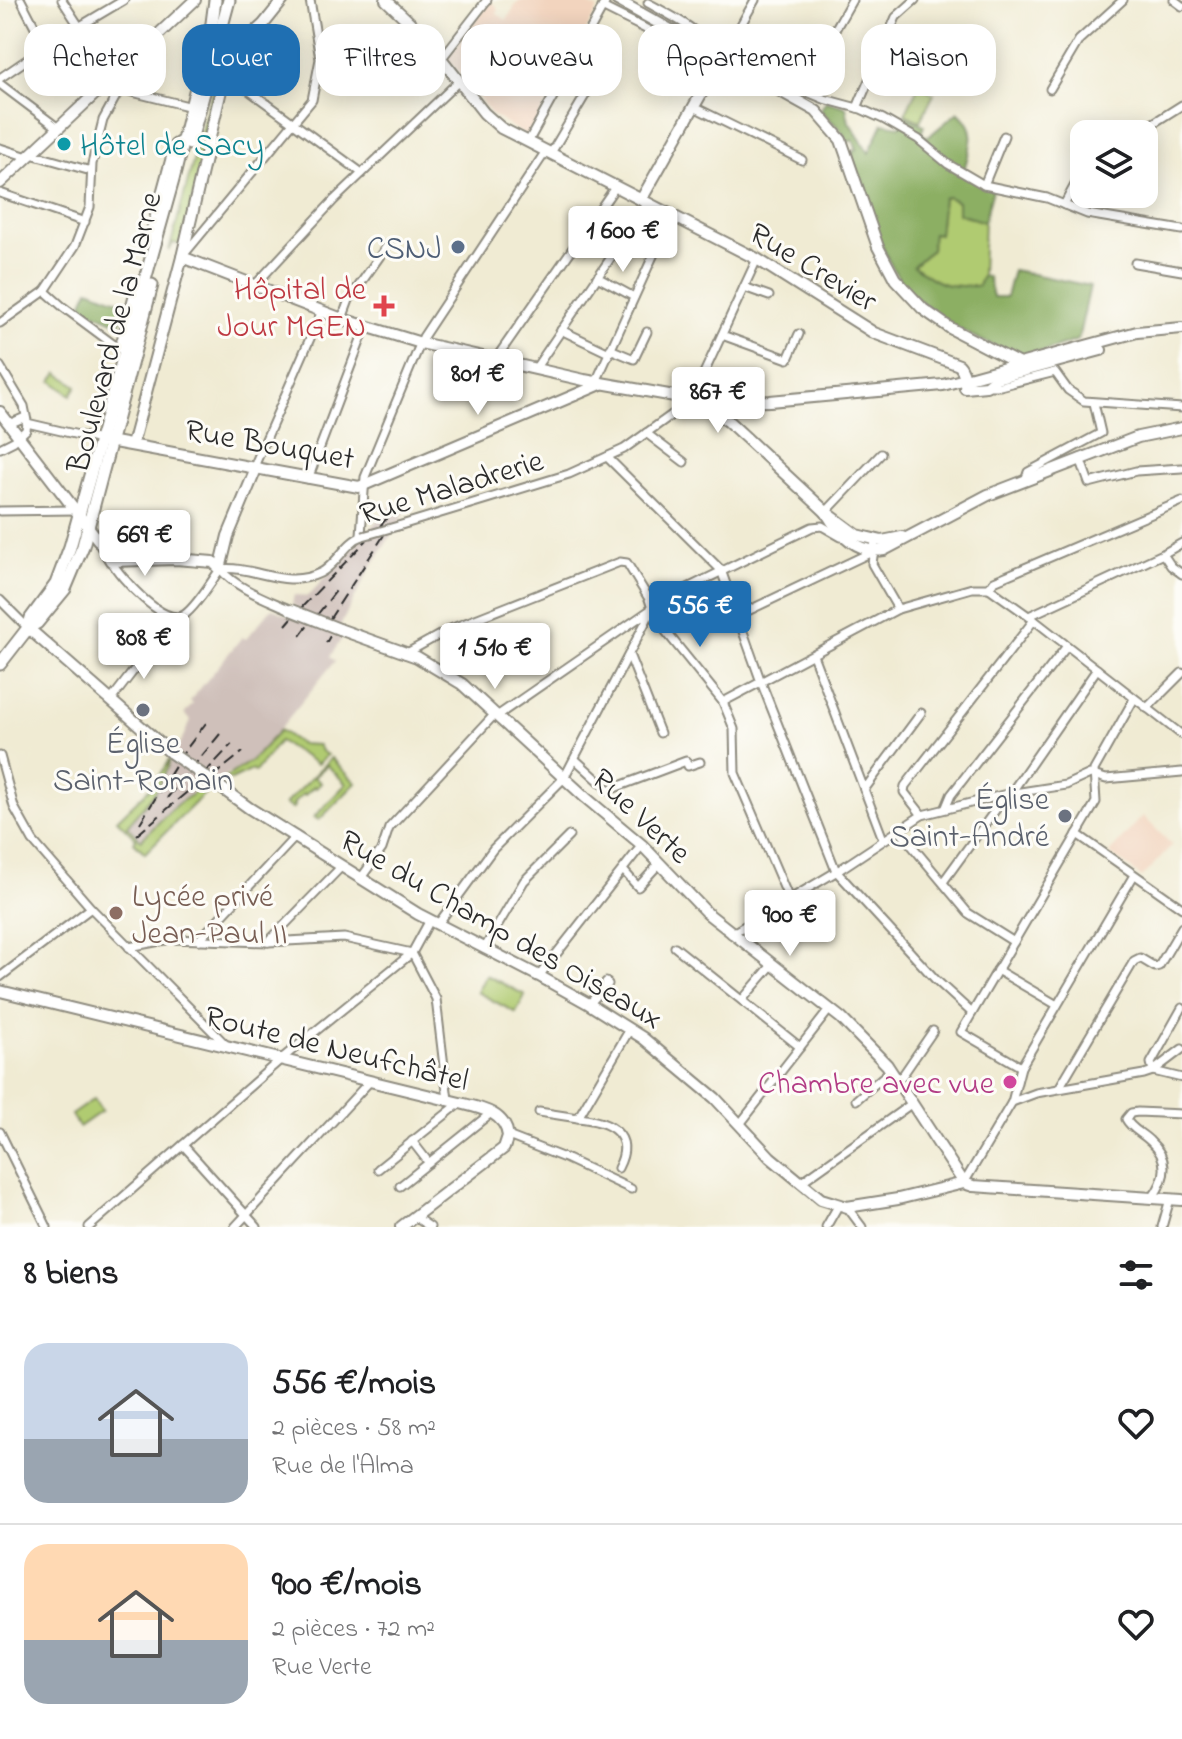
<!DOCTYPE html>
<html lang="fr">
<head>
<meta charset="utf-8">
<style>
	body { margin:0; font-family:"Indie Flower",sans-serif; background:#f2f2f2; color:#202124; height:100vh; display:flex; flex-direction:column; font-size:30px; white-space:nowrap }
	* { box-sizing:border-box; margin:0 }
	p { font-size:26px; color:#757577 }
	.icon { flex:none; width:44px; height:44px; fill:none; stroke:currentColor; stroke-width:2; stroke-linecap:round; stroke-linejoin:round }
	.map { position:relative; height:1227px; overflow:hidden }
	.sheet { display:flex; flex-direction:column; background:#fff; flex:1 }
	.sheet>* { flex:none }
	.banner { position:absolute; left:24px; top:24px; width:1134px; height:72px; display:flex; gap:16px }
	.controls { position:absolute; left:1070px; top:120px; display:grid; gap:16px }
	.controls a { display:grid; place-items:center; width:88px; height:88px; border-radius:16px; background:#fff; box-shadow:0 4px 20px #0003; font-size:40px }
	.price { position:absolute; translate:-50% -68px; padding:0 18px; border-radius:8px; background:#fff; color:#222; font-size:26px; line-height:52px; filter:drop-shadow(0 2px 4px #0008) }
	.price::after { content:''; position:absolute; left:50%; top:48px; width:24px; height:18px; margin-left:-12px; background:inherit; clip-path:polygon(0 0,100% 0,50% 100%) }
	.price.selected { background:#1f6fb2; color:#fff }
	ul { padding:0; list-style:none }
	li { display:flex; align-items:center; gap:24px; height:200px; padding:0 24px }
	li+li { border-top:2px solid #e0e0e0 }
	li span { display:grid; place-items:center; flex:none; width:224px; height:160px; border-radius:24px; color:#555 }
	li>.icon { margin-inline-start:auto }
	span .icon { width:96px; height:96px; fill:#fffc; stroke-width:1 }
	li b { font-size:34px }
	h2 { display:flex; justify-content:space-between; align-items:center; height:96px; padding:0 24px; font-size:34px }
	.pill { padding:0 28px; border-radius:24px; background:#fff; box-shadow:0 4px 20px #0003; font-size:28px; line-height:72px }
	.pill.selected { background:#1f6fb2; color:#fff }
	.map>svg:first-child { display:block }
</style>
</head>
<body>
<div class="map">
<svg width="1182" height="1227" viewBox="0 0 1182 1227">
	<rect width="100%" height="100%" fill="#fdfcf7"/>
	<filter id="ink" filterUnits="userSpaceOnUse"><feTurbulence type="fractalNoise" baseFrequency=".0125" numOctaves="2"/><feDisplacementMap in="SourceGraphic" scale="16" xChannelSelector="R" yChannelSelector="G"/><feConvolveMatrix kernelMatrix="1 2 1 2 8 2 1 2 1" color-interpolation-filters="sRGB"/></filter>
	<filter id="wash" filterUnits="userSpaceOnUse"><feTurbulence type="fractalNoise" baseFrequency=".006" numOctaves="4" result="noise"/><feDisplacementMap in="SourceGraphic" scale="32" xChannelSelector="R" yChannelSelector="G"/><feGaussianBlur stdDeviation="1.8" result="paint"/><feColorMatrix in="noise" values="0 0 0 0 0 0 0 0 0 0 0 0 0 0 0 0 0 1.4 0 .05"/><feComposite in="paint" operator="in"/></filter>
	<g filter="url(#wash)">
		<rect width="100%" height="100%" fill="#f0ebd3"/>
		<g fill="#f2d4be">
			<polygon points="519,0 578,0 598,9 528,137 492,115 448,58 490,1 498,8 496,13 506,20"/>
			<polygon points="327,67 366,70 400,82 382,101 324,85"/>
			<polygon points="1143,816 1172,845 1142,877 1109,853"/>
		</g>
		<polygon fill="#cfc0ba" points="392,505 405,513 370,569 341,624 336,635 342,638 330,657 335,661 261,752 245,764 184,798 155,824 142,840 127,826 145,801 148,802 165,775 191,720 184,714 193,704 190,701 242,637 246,639 272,608 288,616 296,607 292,604 294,595 308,596"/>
		<g fill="#b0cb71" stroke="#6e7b4e" stroke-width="2">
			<polygon points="224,47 226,51 222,72 182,245 173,243 169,251"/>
			<polygon points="919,85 934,94 920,121 905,114"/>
			<path d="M948,197L958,202V213L984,222L982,276L978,286C944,287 941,285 913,266L931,250L932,233H939L943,198Z"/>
			<polygon points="58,373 77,386 71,395 52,381"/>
			<polygon points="280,730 300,744 318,745 321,751 327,755 317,764 279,741 255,772 252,770 231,780 226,777 252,760"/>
			<polygon points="331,758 356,783 319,820 314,817 346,784 327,765 314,777 321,783 316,788 314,786 305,795 303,794 293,804 295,806 292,809 285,804"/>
			<polygon points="170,759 168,767 155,792 127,826 141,840 176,805 207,785 211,787 145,853 134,842 136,839 117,820 151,787"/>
			<polygon points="486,975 525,995 516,1013 477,992"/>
			<polygon points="94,1099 102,1111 79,1127 71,1115"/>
		</g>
		<g fill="#8caf63" stroke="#5c6d47" stroke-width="2">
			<path d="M826,101L846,107L849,122L869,153L883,123L900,126L905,116L924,125L921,134L928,137L958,112C981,132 969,148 963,174L993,190L984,222L958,213V202L948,197L943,198L939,234L933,233L931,250L913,266C941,286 944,287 978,286L982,276L988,277L993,297H1006L1013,270L1090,286L1078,340C1062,345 1040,355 1024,353C985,350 916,308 896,274C875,239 866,197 853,159L852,152L857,149L853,140L848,142L840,129L820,110Z"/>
			<polygon points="89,289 126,303 120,324 81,307"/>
		</g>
	</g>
	<g filter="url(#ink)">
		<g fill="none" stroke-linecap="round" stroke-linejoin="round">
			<g stroke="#8e8b7f" stroke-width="11">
				<g id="street">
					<polyline points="21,0 35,27 50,44"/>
					<polyline points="62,0 120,89"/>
					<polyline points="1174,0 1182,6"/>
					<path d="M648,3C670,15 704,32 716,53"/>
					<polyline points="602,7 718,65"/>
					<polyline points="729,46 755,0"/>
					<polyline points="442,58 487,0"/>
					<polyline points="748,72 755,70 824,99 861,109 883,119 918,139 948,164 984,185 1047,198 1087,214 1182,230"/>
					<polyline points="225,73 362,173"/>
					<polyline points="0,78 50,44 124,0"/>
					<polyline points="0,84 57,127"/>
					<polyline points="804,84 852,0"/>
					<polyline points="120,89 192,107"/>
					<polyline points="1050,89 1079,40 1123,0"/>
					<polyline points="694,107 802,160"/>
					<polyline points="857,108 896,17 915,0"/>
					<polyline points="1136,134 1182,105"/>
					<polyline points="528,142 605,3"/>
					<polyline points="0,148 28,157"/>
					<polyline points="551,153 596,77"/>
					<polyline points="31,154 91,171"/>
					<polyline points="984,185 1004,136"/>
					<polyline points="0,193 85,222"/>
					<polyline points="1064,205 1084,168"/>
					<polyline points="157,238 149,236 174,144 182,139"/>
					<polyline points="186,252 312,100 320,59 310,0"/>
					<polyline points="1135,263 1182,271"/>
					<polyline points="597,277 634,297"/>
					<polyline points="255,285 334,200 459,81"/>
					<polyline points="744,287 769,296"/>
					<polyline points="45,291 63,307 125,353"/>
					<polyline points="342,319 349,300 389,243"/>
					<polyline points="0,323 45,291 75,246 90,207 92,164 103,120 120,89"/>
					<polyline points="561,330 609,353"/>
					<polyline points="722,335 788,359 799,334"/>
					<polyline points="119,348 135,288 143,289"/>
					<polyline points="610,349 634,359 647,332"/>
					<polyline points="495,360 616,186"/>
					<polyline points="0,366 24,406 27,421"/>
					<polyline points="535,369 648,203"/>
					<polyline points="596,382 672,214"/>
					<polyline points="986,386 1000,386 1055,372 1068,390 1084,401 1182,408"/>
					<polyline points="9,424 23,418 27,423 100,440"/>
					<polyline points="646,433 684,462"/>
					<polyline points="0,448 14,441 26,430 27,423"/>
					<polyline points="607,457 721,570 761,682 836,871 935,979 972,1013"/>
					<polyline points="1080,458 1089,483 1136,471 1182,468"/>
					<polyline points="256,469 256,462 322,311"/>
					<polyline points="308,479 366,326"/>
					<polyline points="1025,481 1028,472 1101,433 1094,403"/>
					<polyline points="0,511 75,510"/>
					<polyline points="826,512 881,454"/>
					<polyline points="398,526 569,474 624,449 691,401 757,259"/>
					<polyline points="361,535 365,477 423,337 546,151"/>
					<polyline points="875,541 872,564 898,609"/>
					<polyline points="1163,554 1182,543"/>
					<path d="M111,561C120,577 164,627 184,615C196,607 212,581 220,569"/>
					<path d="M220,569C254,565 285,590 320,573C337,565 346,541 363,536"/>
					<path d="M220,569C237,589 267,599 291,610"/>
					<polyline points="989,588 994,581 1182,501"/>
					<polyline points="0,600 28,628"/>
					<polyline points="737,616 874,551"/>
					<polyline points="1029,616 1163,554 1171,566 1182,574"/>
					<polyline points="405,654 450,629 620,562 627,563 649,599 655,618 723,702 734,729 735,773 789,899"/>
					<polyline points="813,655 883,839"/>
					<polyline points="630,657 660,733"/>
					<polyline points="111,700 164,631 162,614"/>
					<polyline points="723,702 898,609 972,588 989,588 1034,620 1182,735"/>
					<polyline points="1147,708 1182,673"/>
					<polyline points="497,716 653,608"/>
					<polyline points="0,756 14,807 33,841 91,908 226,1045"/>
					<polyline points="576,760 609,790 686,761 688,766 700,762"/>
					<polyline points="864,790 921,713"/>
					<polyline points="1011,793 1097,669"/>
					<polyline points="946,807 951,795 1067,646"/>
					<polyline points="922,815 904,792 905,786 1034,620"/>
					<polyline points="898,829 968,913 1014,942"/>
					<polyline points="1077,834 1182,908"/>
					<polyline points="623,870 638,887 659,864"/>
					<polyline points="361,878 382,849 389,828 495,714"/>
					<polyline points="943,882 1007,794"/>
					<polyline points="438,924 493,849 564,778 655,604 812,527 822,526 841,537"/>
					<polyline points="731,934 839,870 922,815 1007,794 1066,785 1090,774 1106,779 1182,772"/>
					<polyline points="199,940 296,836"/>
					<polyline points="268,942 342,866"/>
					<polyline points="129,947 171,939 268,942 344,938 412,953 436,999 448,1100"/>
					<polyline points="675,947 800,1047"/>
					<polyline points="484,949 524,881 569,836"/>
					<polyline points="997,970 1057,1005"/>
					<polyline points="539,976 642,845"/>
					<polyline points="0,977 91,908"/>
					<polyline points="742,1000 772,965"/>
					<polyline points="589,1004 608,984 606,982"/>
					<polyline points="1182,1008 1151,1063 1153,1071 1182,1078"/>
					<polyline points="1021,1067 961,1032 1096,802 1094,770 1134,699"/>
					<polyline points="898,1082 933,1031"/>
					<polyline points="1059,1088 1134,961 1140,958 1155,967 1159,966 1182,927"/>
					<polyline points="856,1100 890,1071"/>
					<polyline points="1012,1102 1021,1067 1134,875"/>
					<polyline points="539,1112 578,1118 630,1029"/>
					<path d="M578,1118C609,1121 636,1134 618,1168"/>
					<polyline points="740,1124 829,1010"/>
					<polyline points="0,1132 47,1227"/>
					<polyline points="508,1136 567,1159 631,1189"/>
					<polyline points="412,1141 429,1163"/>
					<polyline points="183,1145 257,1227"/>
					<polyline points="378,1169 460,1103"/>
					<polyline points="800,1183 911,1104"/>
					<polyline points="964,1183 1012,1102 1036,1093 1144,1074 1153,1071 1182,1049"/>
					<polyline points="400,1186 491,1113"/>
					<path d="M1152,1198C1167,1178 1170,1159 1150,1141C1142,1133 1131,1129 1126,1119L1131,1113L1138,1112L1182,1114"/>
					<polyline points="847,1207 862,1227"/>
					<polyline points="415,1217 430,1227"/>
					<polyline points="89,1227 280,1060 412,953 430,920"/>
					<polyline points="235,1227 370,1081"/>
					<polyline points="826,1227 838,1206"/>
					<polyline points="1162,1227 1170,1199"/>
				</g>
			</g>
			<g stroke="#8e8b7f" stroke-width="14">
				<g id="secondary">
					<path d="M386,0L422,34L484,113L501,128L757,259L874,333L959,365C965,371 963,379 970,387"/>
					<polyline points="617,0 816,111 841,140 878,247 895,279 923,309 950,328 1021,365"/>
					<polyline points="0,183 195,0"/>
					<polyline points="641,200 722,57"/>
					<polyline points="182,257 342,319 421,343 584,380 714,403 770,401 943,385 1137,332 1182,328"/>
					<polyline points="965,388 986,386 996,378 1101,350"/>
					<polyline points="702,403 729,422 826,512 857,535 882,541 902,537"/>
					<polyline points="0,412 99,541 111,561 176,559 213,562 220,569"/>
					<polyline points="103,440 359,487 601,384"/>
					<polyline points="132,445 182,257 225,73 242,44 263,25 283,0"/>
					<path d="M826,512C838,533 858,554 884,550L988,495L1138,437L1182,428"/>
					<polyline points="220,569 228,536 256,469"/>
					<polyline points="28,628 171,753"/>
					<polyline points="339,629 417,657 462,684 586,798 642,845 707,913 841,1018 887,1065 964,1183"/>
					<polyline points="216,784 249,808 418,914 539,976 589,1004 643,1038 715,1098 770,1157 821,1199 847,1207 898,1199 964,1183"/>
					<path d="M0,991L460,1103C480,1108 505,1112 508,1136L504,1148L401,1227"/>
					<polyline points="964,1183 973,1186 1182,1200"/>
				</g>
			</g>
			<g stroke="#8e8b7f" stroke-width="15">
				<g id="primary">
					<polyline points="190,144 229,0"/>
					<polyline points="28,628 37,623 65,589 83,546 152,285"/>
					<polyline points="0,664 28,628 31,618 56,584 70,547 173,180 212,23 215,0"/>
				</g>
			</g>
			<use href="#street" stroke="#fff" stroke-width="7"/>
			<use href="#secondary" stroke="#fff" stroke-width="10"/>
			<use href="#primary" stroke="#fff" stroke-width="11"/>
			<g stroke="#2b2b2b" stroke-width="2" stroke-dasharray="12 6" stroke-linecap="butt">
				<polyline points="380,526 396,508"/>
				<polyline points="301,608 367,540"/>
				<polyline points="317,615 339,587"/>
				<polyline points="329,620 384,535"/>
				<polyline points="286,625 292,618"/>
				<polyline points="300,636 309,624"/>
				<polyline points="326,643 330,636"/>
				<polyline points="212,777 243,752"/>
				<polyline points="167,798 220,734"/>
				<polyline points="140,823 184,752 206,723"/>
				<polyline points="137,835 187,792 232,744"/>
			</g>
			<g stroke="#8e8b7f" stroke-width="11" stroke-linecap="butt">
				<polyline id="street-bridge" points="363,536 398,526"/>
			</g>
			<g stroke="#8e8b7f" stroke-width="14" stroke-linecap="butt">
				<g id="secondary-bridge">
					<polyline points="291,610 339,629"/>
					<polyline points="171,753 216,784"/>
				</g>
			</g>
			<use href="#street-bridge" stroke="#fff" stroke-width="7"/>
			<use href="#secondary-bridge" stroke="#fff" stroke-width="10"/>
		</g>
	</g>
	<circle fill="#0f9aa8" stroke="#fdfcf7" stroke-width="3" cx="64" cy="144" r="8"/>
	<circle fill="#5c6f8a" stroke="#fdfcf7" stroke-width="3" cx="458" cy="247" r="8"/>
	<path fill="#e0444e" stroke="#fdfcf7" stroke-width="3" d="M380 294h8v8h8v8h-8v8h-8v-8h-8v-8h8z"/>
	<g fill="#6b7280" stroke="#fdfcf7" stroke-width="3">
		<circle cx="143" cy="710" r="8"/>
		<circle cx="1065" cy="816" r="8"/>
	</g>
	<circle fill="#8d6e63" stroke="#fdfcf7" stroke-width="3" cx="116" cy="913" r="8"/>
	<circle fill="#d1479c" stroke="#fdfcf7" stroke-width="3" cx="1010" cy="1082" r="8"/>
	<g text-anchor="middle" stroke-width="6" stroke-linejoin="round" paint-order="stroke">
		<g font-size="32" fill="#0d838f" stroke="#fdfcf7" text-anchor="start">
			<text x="80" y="155">Hôtel de Sacy</text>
		</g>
		<g font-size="32" fill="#4e5e75" stroke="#fdfcf7" text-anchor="end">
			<text x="442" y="258">CSNJ</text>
		</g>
		<g font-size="32" fill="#2b2b2b" stroke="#fdfcf7">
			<text transform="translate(814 266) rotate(31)" y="11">Rue Crevier</text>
			<text transform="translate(113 332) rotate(-75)" y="11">Boulevard de la Marne</text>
			<text transform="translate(270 443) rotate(10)" y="11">Rue Bouquet</text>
			<text transform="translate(451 486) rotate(-17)" y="11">Rue Maladrerie</text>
			<text transform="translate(642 815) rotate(43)" y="11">Rue Verte</text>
			<text transform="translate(502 928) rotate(30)" y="11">Rue du Champ des Oiseaux</text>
			<text transform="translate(337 1047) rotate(14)" y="11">Route de Neufchâtel</text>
		</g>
		<g font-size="32" fill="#be3a42" stroke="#fdfcf7" text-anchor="end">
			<text x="366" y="299">Hôpital de<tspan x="366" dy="37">Jour MGEN</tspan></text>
		</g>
		<g font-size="32" fill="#5b616d" stroke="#fdfcf7">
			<text x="143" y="753">Église<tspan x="143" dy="37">Saint-Romain</tspan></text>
			<text x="1049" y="809" text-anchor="end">Église<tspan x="1049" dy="37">Saint-André</tspan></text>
		</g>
		<g font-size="32" fill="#785e54" stroke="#fdfcf7" text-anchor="start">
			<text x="132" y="906">Lycée privé<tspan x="132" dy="37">Jean-Paul II</tspan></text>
		</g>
		<g font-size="32" fill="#b23c85" stroke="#fdfcf7" text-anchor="end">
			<text x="994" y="1093">Chambre avec vue</text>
		</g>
	</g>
</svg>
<div class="controls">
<a><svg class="icon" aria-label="layers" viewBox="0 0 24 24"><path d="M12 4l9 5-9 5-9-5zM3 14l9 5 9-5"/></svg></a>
</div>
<b class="price" style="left:623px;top:274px">1 600 €</b>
<b class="price" style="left:478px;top:417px">801 €</b>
<b class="price" style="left:718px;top:435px">867 €</b>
<b class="price" style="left:145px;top:578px">669 €</b>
<b class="price selected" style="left:700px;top:649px">556 €</b>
<b class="price" style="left:144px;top:681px">808 €</b>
<b class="price" style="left:495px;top:691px">1 510 €</b>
<b class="price" style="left:790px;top:958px">900 €</b>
<div class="banner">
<a class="pill">Acheter</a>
<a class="pill selected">Louer</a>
<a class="pill">Filtres</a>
<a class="pill">Nouveau</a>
<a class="pill">Appartement</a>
<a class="pill">Maison</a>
</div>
</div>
<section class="sheet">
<h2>8 biens<svg class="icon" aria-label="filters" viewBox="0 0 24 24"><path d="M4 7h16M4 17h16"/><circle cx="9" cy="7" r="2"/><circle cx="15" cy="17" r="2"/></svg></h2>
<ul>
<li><span style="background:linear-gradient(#c9d6e8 60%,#9aa5b1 0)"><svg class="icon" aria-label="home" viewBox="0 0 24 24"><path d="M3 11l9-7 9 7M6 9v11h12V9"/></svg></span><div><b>556 €/mois</b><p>2 pièces · 58 m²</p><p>Rue de l'Alma</p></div><svg class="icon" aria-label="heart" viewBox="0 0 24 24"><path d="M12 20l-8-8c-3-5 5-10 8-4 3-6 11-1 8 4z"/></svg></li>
<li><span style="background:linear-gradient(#ffd9b3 60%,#9aa5b1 0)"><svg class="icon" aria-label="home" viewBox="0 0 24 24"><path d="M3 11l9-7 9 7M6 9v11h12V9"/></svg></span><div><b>900 €/mois</b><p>2 pièces · 72 m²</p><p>Rue Verte</p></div><svg class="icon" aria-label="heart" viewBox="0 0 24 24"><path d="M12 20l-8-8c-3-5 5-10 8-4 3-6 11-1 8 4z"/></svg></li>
</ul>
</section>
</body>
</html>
